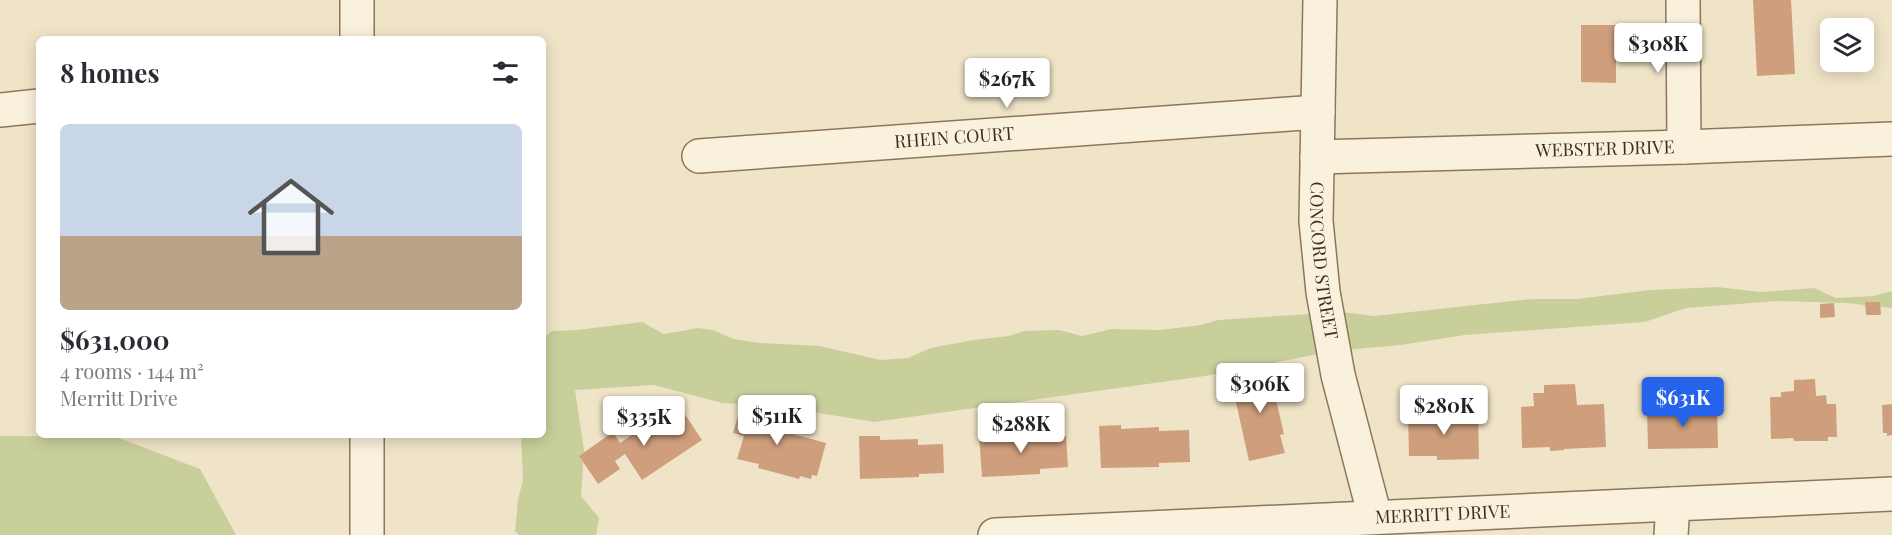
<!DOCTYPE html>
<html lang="en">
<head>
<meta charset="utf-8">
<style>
	body { margin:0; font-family:"Playfair Display",serif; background:#f7f7f7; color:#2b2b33; height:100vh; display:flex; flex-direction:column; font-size:22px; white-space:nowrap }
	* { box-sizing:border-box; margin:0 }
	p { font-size:20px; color:#7c7c81 }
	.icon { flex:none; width:33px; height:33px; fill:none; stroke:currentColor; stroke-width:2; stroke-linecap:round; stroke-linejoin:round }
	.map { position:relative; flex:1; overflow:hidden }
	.drawer { position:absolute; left:36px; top:36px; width:510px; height:402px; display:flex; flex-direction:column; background:#fff; border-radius:9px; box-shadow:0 3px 15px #0003 }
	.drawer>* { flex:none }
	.controls { position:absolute; left:1820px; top:18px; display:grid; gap:12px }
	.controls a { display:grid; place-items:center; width:54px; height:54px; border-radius:9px; background:#fff; box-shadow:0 3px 15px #0003; font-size:30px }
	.price { position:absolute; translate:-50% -51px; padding:0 14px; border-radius:6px; background:#fff; color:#222; font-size:20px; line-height:39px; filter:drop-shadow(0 2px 3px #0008) }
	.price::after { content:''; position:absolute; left:50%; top:36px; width:18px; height:14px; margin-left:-9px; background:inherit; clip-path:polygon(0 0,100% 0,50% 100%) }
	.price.selected { background:#2563eb; color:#fff }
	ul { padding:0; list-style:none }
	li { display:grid; align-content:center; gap:12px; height:318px; padding:0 24px }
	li+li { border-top:2px solid #e1e1e2 }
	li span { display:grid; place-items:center; height:186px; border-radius:9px; color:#555 }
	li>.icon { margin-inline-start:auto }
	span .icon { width:108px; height:108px; fill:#fffc; stroke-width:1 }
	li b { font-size:26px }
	h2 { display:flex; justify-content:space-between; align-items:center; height:72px; padding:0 24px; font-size:26px }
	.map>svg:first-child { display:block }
</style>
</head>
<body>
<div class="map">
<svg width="1892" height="535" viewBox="0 0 1892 535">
	<rect width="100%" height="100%" fill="#f0e4c8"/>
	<g fill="#c9cf9b">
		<polygon points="1718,287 1761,292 1814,288 1836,298 1873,296 1892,291 1892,308 1846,303 1779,301 1686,308 1645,322 1465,335 1401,345 1334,351 1205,376 874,422 770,405 722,403 654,385 575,390 584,450 581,496 599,518 596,535 519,535 515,531 518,500 523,479 521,435 543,435 543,338 552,331 577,330 642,322 664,334 698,328 713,330 733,339 760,343 820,346 880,360 908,358 931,348 973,340 1009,336 1024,331 1059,330 1082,336 1111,329 1160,330 1201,325 1218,320 1309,314 1326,310 1374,316 1531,299 1577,299 1650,290"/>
		<polygon points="0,436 116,437 200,469 236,535 0,535"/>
	</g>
	<g fill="#cf9f7d">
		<polygon points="1753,0 1791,0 1795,74 1757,76"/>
		<polygon points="1581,25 1616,25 1616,83 1581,82"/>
		<polygon points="1865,302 1880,302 1881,315 1866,315"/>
		<polygon points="1834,303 1835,317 1820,318 1820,304"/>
		<polygon points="1268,365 1284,434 1280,435 1285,453 1249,461 1235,398 1243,396 1238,372"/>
		<polygon points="1815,379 1816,396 1826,395 1827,404 1836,404 1837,437 1828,437 1828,441 1794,441 1793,438 1771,439 1770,397 1781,397 1781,392 1794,391 1794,380"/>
		<polygon points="1575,384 1577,405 1604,404 1606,447 1564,449 1564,450 1550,451 1550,447 1522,448 1521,407 1534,406 1533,393 1544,393 1544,385"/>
		<polygon points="678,404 702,440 642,480 625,454 615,461 620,469 598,484 579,456 613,432 620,443"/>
		<polygon points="1892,404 1892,435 1887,436 1887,433 1883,433 1882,405"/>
		<polygon points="741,405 768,412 766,419 791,425 789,433 826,443 817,476 812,475 811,479 800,476 799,479 758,468 759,464 737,459 744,436 733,433"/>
		<polygon points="1717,406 1718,448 1648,449 1647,408"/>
		<polygon points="1478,413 1479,459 1437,460 1437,456 1409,456 1408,414"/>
		<polygon points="1121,425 1121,429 1159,427 1159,431 1189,430 1190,462 1159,463 1159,467 1101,468 1099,426"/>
		<polygon points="1039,432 1039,438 1066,436 1068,467 1040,469 1040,474 982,477 979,435"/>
		<polygon points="859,436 880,436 880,440 918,439 918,445 943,444 944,473 919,474 919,477 860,479"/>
	</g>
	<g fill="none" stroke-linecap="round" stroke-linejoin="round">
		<g stroke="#8d765c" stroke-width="36">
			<g id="minor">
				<path id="s1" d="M1320,0L1316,221L1323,292L1338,375L1375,517"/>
				<polyline points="1683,0 1684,147"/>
				<polyline points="357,39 357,0"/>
				<polyline points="0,110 39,106"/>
				<path id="s2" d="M699,156L1318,112"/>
				<path id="s3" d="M1317,157L1684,147L1892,139"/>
				<polyline points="367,435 367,535"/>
				<path id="s4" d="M995,535L1892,494"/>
				<polyline points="1671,535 1673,504"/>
			</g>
		</g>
		<use href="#minor" stroke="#faf1dc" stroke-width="33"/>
	</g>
	<g text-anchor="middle" stroke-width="6" stroke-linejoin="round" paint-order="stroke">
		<g font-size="18" fill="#3d2e20" stroke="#f7eed8">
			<text dy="6" stroke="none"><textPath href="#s2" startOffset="256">RHEIN COURT</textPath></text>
			<text dy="6" stroke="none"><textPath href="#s3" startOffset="288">WEBSTER DRIVE</textPath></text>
			<text dy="6" stroke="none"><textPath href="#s1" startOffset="261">CONCORD STREET</textPath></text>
			<text dy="6" stroke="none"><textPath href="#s4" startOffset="448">MERRITT DRIVE</textPath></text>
		</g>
	</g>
</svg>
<div class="controls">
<a><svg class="icon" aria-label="layers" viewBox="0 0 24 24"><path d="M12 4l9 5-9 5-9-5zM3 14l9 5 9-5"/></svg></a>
</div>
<b class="price" style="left:1658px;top:74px">$308K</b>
<b class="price" style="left:1007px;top:109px">$267K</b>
<b class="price" style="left:1260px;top:414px">$306K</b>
<b class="price selected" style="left:1683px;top:428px">$631K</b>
<b class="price" style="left:1444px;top:436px">$280K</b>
<b class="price" style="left:777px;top:446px">$511K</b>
<b class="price" style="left:644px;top:447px">$335K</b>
<b class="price" style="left:1021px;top:454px">$288K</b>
<section class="drawer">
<h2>8 homes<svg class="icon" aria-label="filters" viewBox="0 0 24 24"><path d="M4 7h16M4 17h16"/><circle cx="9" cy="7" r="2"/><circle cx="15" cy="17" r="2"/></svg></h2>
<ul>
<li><span style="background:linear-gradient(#c9d6e8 60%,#b9a48a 0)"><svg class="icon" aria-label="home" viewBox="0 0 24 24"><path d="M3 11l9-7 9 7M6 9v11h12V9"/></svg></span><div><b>$631,000</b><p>4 rooms · 144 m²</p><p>Merritt Drive</p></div></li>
</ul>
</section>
</div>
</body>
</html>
